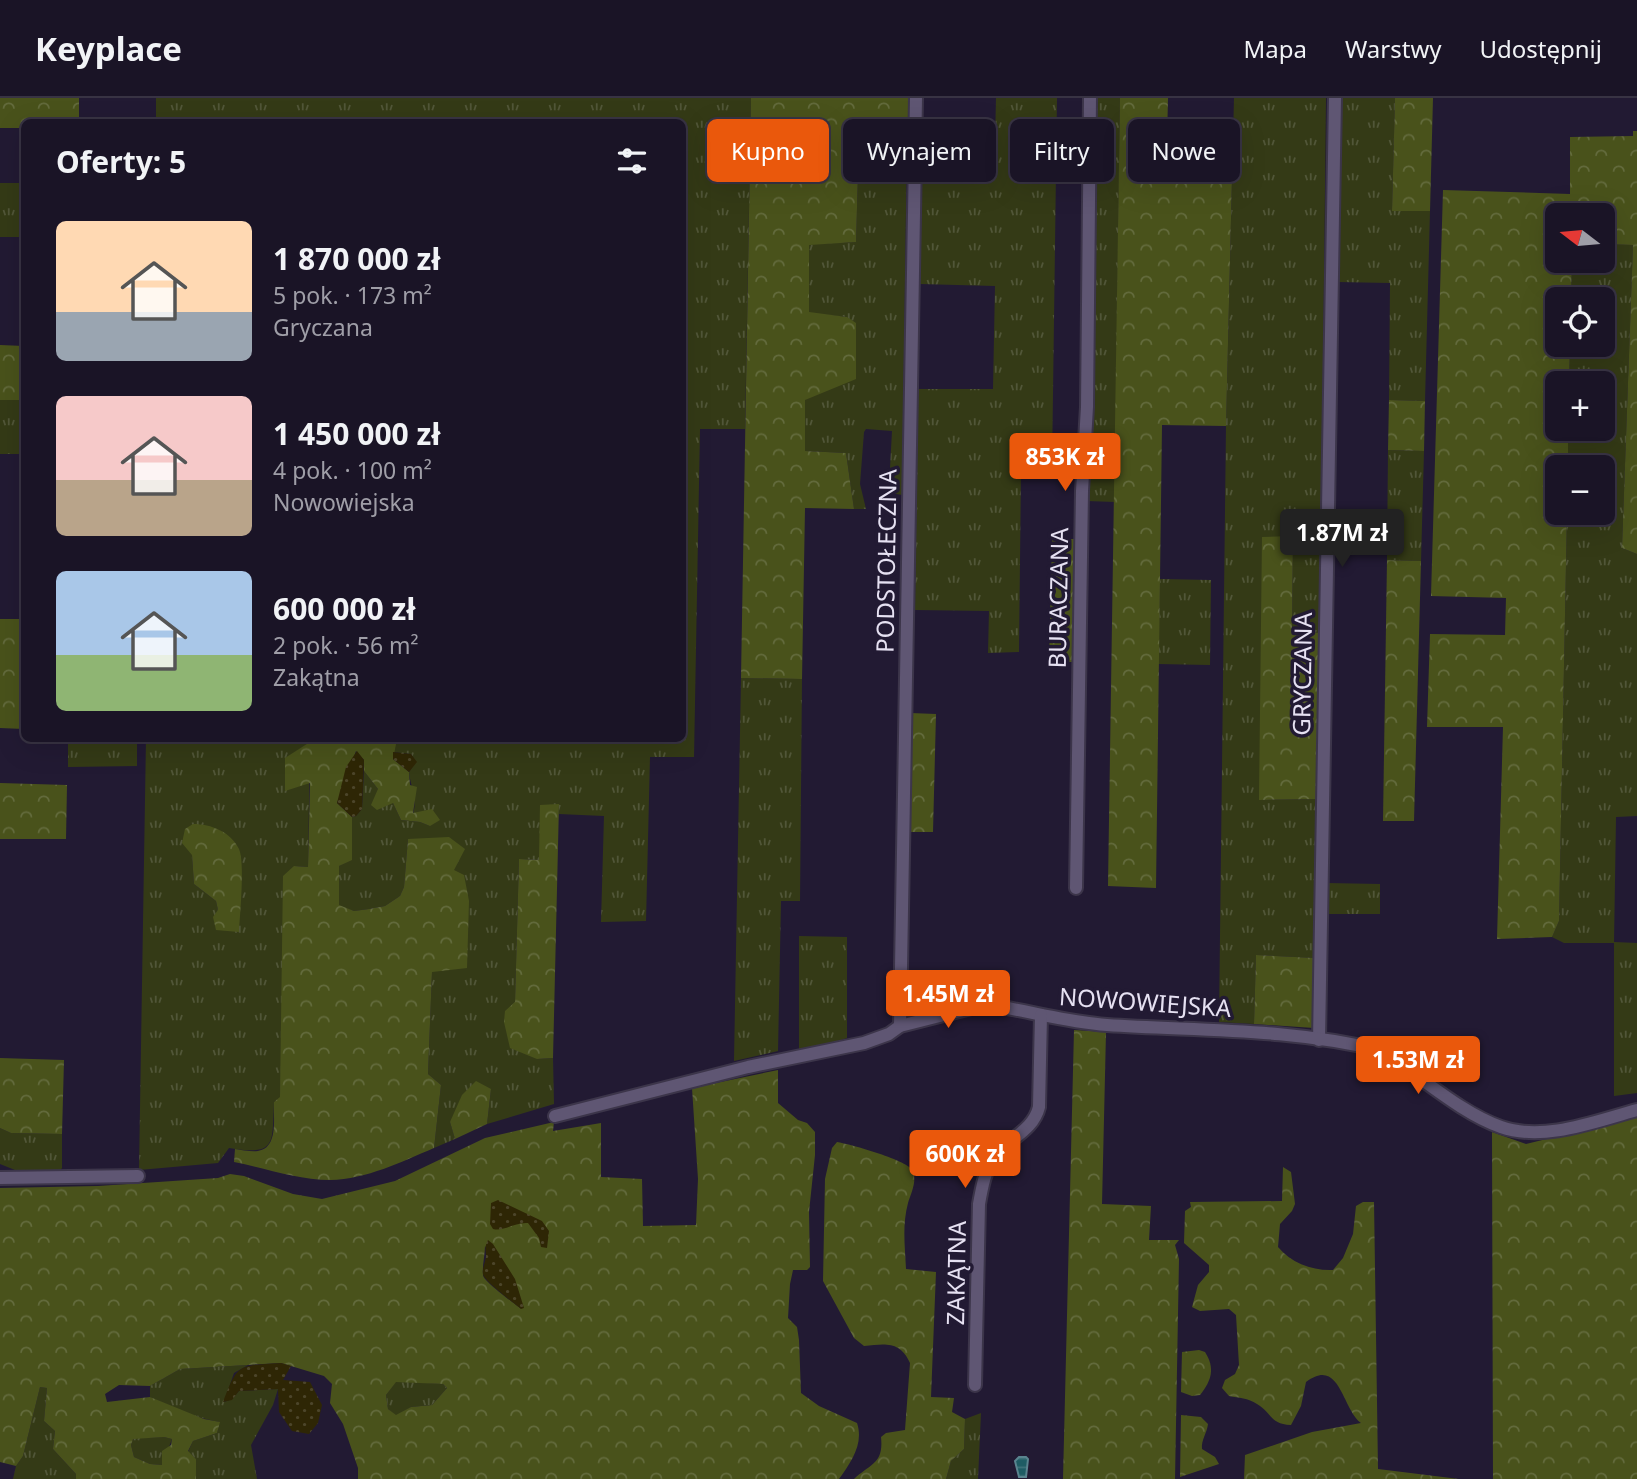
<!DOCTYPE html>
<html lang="pl">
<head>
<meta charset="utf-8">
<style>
	body { margin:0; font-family:"Noto Sans",sans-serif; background:#231d2e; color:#f1f3f6; height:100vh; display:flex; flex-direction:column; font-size:26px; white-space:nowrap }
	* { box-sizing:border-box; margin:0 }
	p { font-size:23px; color:#9f9ea7 }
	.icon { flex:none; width:38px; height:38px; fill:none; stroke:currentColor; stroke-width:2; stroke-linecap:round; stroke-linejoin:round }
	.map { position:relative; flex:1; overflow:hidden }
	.side { position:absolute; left:21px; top:21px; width:665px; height:623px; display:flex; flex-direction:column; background:#1a1426; border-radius:10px; box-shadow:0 7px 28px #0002,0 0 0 2px #383343 }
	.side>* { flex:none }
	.hud { position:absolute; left:707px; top:21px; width:665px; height:63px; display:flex; gap:14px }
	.needle { width:46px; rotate:286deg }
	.tools { position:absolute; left:1545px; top:105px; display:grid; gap:14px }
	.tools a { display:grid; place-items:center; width:70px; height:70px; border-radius:10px; background:#1a1426; box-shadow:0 7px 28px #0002,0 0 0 2px #383343; font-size:35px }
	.price { position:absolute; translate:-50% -60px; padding:0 16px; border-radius:7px; background:#ea580c; color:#fff; font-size:23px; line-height:46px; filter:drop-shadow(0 2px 4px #0008) }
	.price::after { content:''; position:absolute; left:50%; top:42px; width:21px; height:16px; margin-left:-10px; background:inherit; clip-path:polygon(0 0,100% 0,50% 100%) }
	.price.active { background:#222; color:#fff }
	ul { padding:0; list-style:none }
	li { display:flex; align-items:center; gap:21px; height:175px; padding:0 35px }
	li span { display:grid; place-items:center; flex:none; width:196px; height:140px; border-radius:10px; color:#555 }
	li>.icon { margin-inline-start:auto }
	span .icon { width:84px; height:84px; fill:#fffc; stroke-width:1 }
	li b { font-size:30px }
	h2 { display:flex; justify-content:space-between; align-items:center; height:84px; padding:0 35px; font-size:30px }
	.tag { padding:0 24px; border-radius:10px; background:#1a1426; box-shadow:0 7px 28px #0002,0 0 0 2px #383343; font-size:24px; line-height:63px }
	.tag.active { background:#ea580c; color:#fff }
	header { display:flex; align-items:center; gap:42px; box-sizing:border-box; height:98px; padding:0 35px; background:#1a1426; border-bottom:2px solid #383343 }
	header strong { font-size:33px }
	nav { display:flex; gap:38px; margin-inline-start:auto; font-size:24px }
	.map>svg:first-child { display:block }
</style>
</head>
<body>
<header>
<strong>Keyplace</strong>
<nav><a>Mapa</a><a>Warstwy</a><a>Udostępnij</a></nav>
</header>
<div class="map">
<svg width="1637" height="1381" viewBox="0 0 1637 1381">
	<defs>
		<pattern id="grass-tufts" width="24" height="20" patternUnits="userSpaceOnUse" patternTransform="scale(1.75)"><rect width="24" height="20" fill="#343a16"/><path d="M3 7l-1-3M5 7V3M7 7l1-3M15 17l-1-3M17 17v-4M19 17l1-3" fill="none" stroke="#515638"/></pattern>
		<pattern id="forest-crowns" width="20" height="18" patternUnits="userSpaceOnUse" patternTransform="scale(1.75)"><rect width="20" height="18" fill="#49521b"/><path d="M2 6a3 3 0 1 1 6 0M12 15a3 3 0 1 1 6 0" fill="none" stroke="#636b3d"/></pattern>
		<pattern id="sand-dots" width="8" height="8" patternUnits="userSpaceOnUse" patternTransform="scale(1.75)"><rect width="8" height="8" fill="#2e2605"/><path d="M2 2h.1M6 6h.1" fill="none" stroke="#4c452a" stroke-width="1.8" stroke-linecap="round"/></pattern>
		<pattern id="water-rules" width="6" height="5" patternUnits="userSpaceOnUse" patternTransform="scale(1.75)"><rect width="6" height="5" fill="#1e5c64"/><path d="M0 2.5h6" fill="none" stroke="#3f737b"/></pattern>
	</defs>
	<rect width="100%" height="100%" fill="#221a33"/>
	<g fill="url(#grass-tufts)" fill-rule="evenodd">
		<path d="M156,0H751L745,331H700L694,659H650L646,823L601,824L604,718L559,716V706L539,762L519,761L515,904L537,961L553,960L554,1006L487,1026L491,991L450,1024L455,1041L434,1050L441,987L428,976L432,874L454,772L408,741L404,789L400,798L385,808L369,811L354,813L339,808V768L352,761V719L356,718L362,711L364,673L378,691L393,705L401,722L420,724L430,728L413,716C418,698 411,692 409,674L416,664L411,656L393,654L397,641L682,640V24H156Z"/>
		<polygon points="996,0 1057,0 1052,369 1021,372 1019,554 988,555 989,513 915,512 918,291 993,291 995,188 920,186 923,43 995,44"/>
		<polygon points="1094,0 1120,0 1115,404 1087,403"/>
		<polygon points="1234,0 1326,0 1320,535 1292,533 1293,438 1259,702 1318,701 1315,860 1256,857 1254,926 1219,924 1226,328"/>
		<polygon points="1341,0 1395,0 1392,113 1430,113 1425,303 1389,302 1390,185 1338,184"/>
		<polygon points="859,39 907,39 902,397 891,395 889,389 892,333 866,331 864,334 860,386 866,411 854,411 846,355 805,353 805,302 847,219 809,215 809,146 856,144"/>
		<rect x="0" y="85" width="24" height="54"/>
		<polygon points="1603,146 1633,147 1622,450 1637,456 1637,718 1616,719 1614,844 1637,845 1637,995 1614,998 1614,845 1564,845 1552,839 1559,823 1567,415 1603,415 1603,369 1568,369 1568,331 1603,331 1603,285 1569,285 1570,247 1603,247 1603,201 1571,201 1572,163 1603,163"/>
		<rect x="0" y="302" width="24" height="54"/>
		<polygon points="1388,352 1424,353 1421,463 1387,462"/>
		<polygon points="1160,481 1211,482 1210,567 1158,566"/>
		<polygon points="741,580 802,581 800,803 781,803 778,953 734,963"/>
		<polygon points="68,641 137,641 137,668 68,669"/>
		<path d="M146,641H310L308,769L294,768L280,1000L274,1004C272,1046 277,1058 229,1050L218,1065L139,1072ZM239,752V833L218,812L216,803L194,786L192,757Z"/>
		<polygon points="1325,785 1380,786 1380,816 1325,816"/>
		<polygon points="799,838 847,839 847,940 818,950 799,952"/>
		<polygon points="0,1030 11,1035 62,1036 62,1070 59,1074 20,1074 0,1066"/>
		<path d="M248,1267L234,1275L224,1304L232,1301L239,1293L278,1291L273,1307L251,1347L257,1381H196V1361L188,1354L193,1343L217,1335L219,1324C195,1319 171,1311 150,1299V1288L180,1271Z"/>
		<polygon points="396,1283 443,1286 447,1290 432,1307 411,1309 396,1318 388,1311 386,1297"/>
		<polygon points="40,1289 47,1290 44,1323 55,1333 53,1351 76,1376 76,1381 13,1381 16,1368 23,1358"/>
		<polygon points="981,1315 978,1381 946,1381 951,1363 964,1351 965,1321"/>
		<polygon points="164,1339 172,1341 162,1367 150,1366 134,1359 131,1347 133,1340"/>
	</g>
	<g fill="url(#forest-crowns)" fill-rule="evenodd">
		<polygon points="0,0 79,0 79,24 24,24 24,30 0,30"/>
		<polygon points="751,0 909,0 907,39 859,40 856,144 809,147 809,214 847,219 856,225 856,281 805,302 805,353 846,355 854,411 805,410 802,581 741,580"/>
		<polygon points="1120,0 1168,0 1167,43 1233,38 1226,328 1162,327 1156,790 1108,788"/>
		<polygon points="1395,0 1433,0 1430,113 1392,113"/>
		<polygon points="1633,33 1637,33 1637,456 1622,450 1633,147 1603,146 1603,117 1558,117 1558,163 1572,163 1571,201 1558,201 1558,247 1570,247 1569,285 1558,285 1558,331 1568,331 1568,369 1558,369 1558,415 1567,415 1559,823 1552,839 1497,841 1503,629 1427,629 1430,536 1505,537 1506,500 1431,498 1443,92 1570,96 1570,39 1633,38"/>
		<polygon points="0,247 24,248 24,302 0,302"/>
		<polygon points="1389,302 1425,303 1424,353 1388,352"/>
		<polygon points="1293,438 1292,532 1320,535 1318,701 1259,702 1262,439"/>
		<polygon points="1052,441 1078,441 1076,564 1049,564"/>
		<polygon points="1387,462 1421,463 1414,723 1383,723"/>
		<polygon points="0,521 24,521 24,631 0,630"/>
		<polygon points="910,615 936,616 933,734 910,734 908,714 911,707 908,701"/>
		<path d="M310,641H397L393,661L409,674L410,687L417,689L413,715L432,711L440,722L430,728L420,724L401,722L393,705L377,712L371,707L378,691L364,673V662L356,653L337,705L352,719V762L339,768V807L354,813L369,811L385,808L400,798L404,789L408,741L449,739L465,751L454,772L464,777L469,803L467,870L432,874L428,976L441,987L434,1050C401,1064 367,1081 330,1082C298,1082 265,1070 234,1064L235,1051C242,1052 251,1054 258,1053C279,1050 273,1019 274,1004L280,999L283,778L294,768L308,769L310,685L285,693V660L310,644Z"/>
		<polygon points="0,685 67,687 66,741 0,741"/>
		<polygon points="559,706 553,960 537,961 510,950 504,924 505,913 515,904 519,761 539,762 540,707"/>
		<path d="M193,726C211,726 231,734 239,751C245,765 240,816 239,834L216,832L213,819L218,812L216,803L194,786L192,757L182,745L185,731Z"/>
		<polygon points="1256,857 1315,860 1314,930 1254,926"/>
		<polygon points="1074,932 1106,934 1102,1106 1151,1108 1149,1142 1179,1142 1175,1147 1179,1161 1175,1381 1063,1381"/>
		<polygon points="0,960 64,962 62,1036 11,1035 0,1030"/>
		<path d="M778,972V1005L798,1022L807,1025L815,1034V1057L809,1114L810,1169L807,1172H793L790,1186L788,1220L797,1229L799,1242L801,1295L819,1308L857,1325C864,1346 851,1364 839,1381H358V1370L343,1326L330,1305L332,1286L324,1278L281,1265L180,1271L150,1288L119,1287L105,1296L107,1304L150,1299L204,1321L220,1324L217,1335L193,1343L188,1353L196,1361V1381H76V1376L53,1351L55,1333L44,1323L47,1290L40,1289L23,1358L16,1368L0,1364V1090L98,1088L218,1080L230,1076L244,1078L293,1096L322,1101L395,1083L485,1040L554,1024L553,1033L601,1025V1079L642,1081L643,1128L696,1127L698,1081L692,990ZM485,1148L521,1211C514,1205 483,1183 483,1177C482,1168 485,1157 485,1148ZM396,1284L443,1286L447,1290L432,1307L411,1309L396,1317L388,1311L386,1297ZM164,1339L172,1341L171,1347L162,1353V1367L150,1366L134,1359L131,1347L133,1341Z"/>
		<polygon points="476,983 491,991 487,1026 455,1041 450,1024 462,997"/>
		<polygon points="1637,1019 1637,1381 1493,1381 1492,1034 1526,1046"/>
		<path d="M837,1044C850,1046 910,1063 913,1073C917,1084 911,1095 908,1105C902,1127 905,1149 906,1171L936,1174L931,1299L954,1300L952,1314L965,1321L964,1351L951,1363L946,1381H854C870,1366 884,1366 881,1339L886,1335L905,1332L910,1265C900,1243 886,1246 864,1248L854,1240L823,1183L825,1081L832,1050Z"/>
		<path d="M1283,1069L1291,1074L1295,1106L1292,1113L1280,1126L1278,1149C1291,1165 1313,1173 1333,1172L1343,1160L1353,1136L1356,1108L1363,1104H1374L1378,1371L1459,1381H1244L1245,1357L1312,1334L1361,1325C1342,1311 1340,1258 1306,1284L1301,1308L1291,1327C1270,1326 1272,1315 1257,1306C1248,1300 1239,1300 1229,1298L1222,1290L1225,1282L1235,1276L1239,1267L1236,1217L1229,1211L1200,1213L1192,1209L1198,1187L1209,1174V1167L1184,1145L1185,1113L1191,1109L1190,1104L1282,1103Z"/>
		<path d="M1199,1252L1205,1254C1215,1270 1212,1282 1200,1297L1192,1298L1181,1294L1182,1254Z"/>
		<path d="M1181,1317L1201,1319L1208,1326C1207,1335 1201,1342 1202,1351L1215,1359L1219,1366L1180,1379Z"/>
	</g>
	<g fill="url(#sand-dots)">
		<polygon points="357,653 364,662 362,711 356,718 352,719 337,705 346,669"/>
		<polygon points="393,654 411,656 417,664 409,674 393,661"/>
		<path d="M498,1102L542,1123L549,1133L547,1150L541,1149L539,1140L528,1125C514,1124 504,1134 493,1131L490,1126L491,1105Z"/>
		<path d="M488,1142L493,1146L515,1181L524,1210L521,1211C514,1205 483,1182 483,1176C482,1171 485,1165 486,1159C486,1152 484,1149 488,1142Z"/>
		<path d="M281,1265L291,1268L283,1282L310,1284L322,1307L318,1325L309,1336L292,1333L279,1314L278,1291L239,1293L232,1302L223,1304C238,1264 239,1268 281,1265Z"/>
	</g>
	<polygon fill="url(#water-rules)" stroke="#5a848f" stroke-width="2" points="1019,1359 1026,1359 1028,1361 1026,1379 1019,1379 1015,1363"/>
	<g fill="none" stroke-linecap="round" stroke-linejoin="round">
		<g stroke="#3c354a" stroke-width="16">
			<g id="minor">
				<polyline points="1076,790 1082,393 1087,309 1090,0"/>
				<polyline points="900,928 916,0"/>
				<polyline points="1319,942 1335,0"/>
				<path d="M555,1018L748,969L864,945L889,936L900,928L975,909L990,907C1029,913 1067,924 1107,927C1197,933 1290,930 1379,952C1417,975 1460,1015 1501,1029C1544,1044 1596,1023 1637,1012"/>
				<polyline points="0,1080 138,1078"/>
				<path d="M975,1287L979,1106C982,1089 985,1072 995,1058C1009,1040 1033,1033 1039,1009L1041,917"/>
			</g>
		</g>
		<use href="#minor" stroke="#5f5673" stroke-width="12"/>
	</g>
	<g text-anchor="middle" stroke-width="7" stroke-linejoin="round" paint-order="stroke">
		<g font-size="24" fill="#e6e1f2" stroke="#221a33">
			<text transform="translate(887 463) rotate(-89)" y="8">PODSTOŁECZNA</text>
			<text transform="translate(1059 500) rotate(-89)" y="8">BURACZANA</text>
			<text transform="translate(1303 576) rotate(-89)" y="8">GRYCZANA</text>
			<text transform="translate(1145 905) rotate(4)" y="8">NOWOWIEJSKA</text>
			<text transform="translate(957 1175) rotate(-89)" y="8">ZAKĄTNA</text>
		</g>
	</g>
</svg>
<div class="tools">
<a><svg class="needle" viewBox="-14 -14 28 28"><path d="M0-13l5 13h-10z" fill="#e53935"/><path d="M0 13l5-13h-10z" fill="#9f9ea7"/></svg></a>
<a><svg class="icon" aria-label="locate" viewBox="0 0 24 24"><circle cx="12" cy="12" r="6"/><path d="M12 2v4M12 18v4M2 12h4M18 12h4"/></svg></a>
<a>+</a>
<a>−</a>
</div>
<b class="price" style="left:1065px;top:395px">853K zł</b>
<b class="price active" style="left:1342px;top:471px">1.87M zł</b>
<b class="price" style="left:948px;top:932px">1.45M zł</b>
<b class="price" style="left:1418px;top:998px">1.53M zł</b>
<b class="price" style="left:965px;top:1092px">600K zł</b>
<div class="hud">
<a class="tag active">Kupno</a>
<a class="tag">Wynajem</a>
<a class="tag">Filtry</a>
<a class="tag">Nowe</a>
</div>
<section class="side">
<h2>Oferty: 5<svg class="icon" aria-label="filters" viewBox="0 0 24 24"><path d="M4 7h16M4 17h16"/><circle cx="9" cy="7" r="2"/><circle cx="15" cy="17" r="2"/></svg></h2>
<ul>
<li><span style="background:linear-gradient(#ffd9b3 65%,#9aa5b1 0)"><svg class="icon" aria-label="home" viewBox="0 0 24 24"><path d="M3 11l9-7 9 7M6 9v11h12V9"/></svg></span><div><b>1 870 000 zł</b><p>5 pok. · 173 m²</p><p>Gryczana</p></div></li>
<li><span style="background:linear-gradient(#f6c9c9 60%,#b9a48a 0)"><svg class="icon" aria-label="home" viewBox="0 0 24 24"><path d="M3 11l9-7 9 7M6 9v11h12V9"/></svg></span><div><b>1 450 000 zł</b><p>4 pok. · 100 m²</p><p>Nowowiejska</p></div></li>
<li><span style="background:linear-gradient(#a9c7e8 60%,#8fb573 0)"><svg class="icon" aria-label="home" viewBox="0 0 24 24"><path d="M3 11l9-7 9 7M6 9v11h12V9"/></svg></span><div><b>600 000 zł</b><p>2 pok. · 56 m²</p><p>Zakątna</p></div></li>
</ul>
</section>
</div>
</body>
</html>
